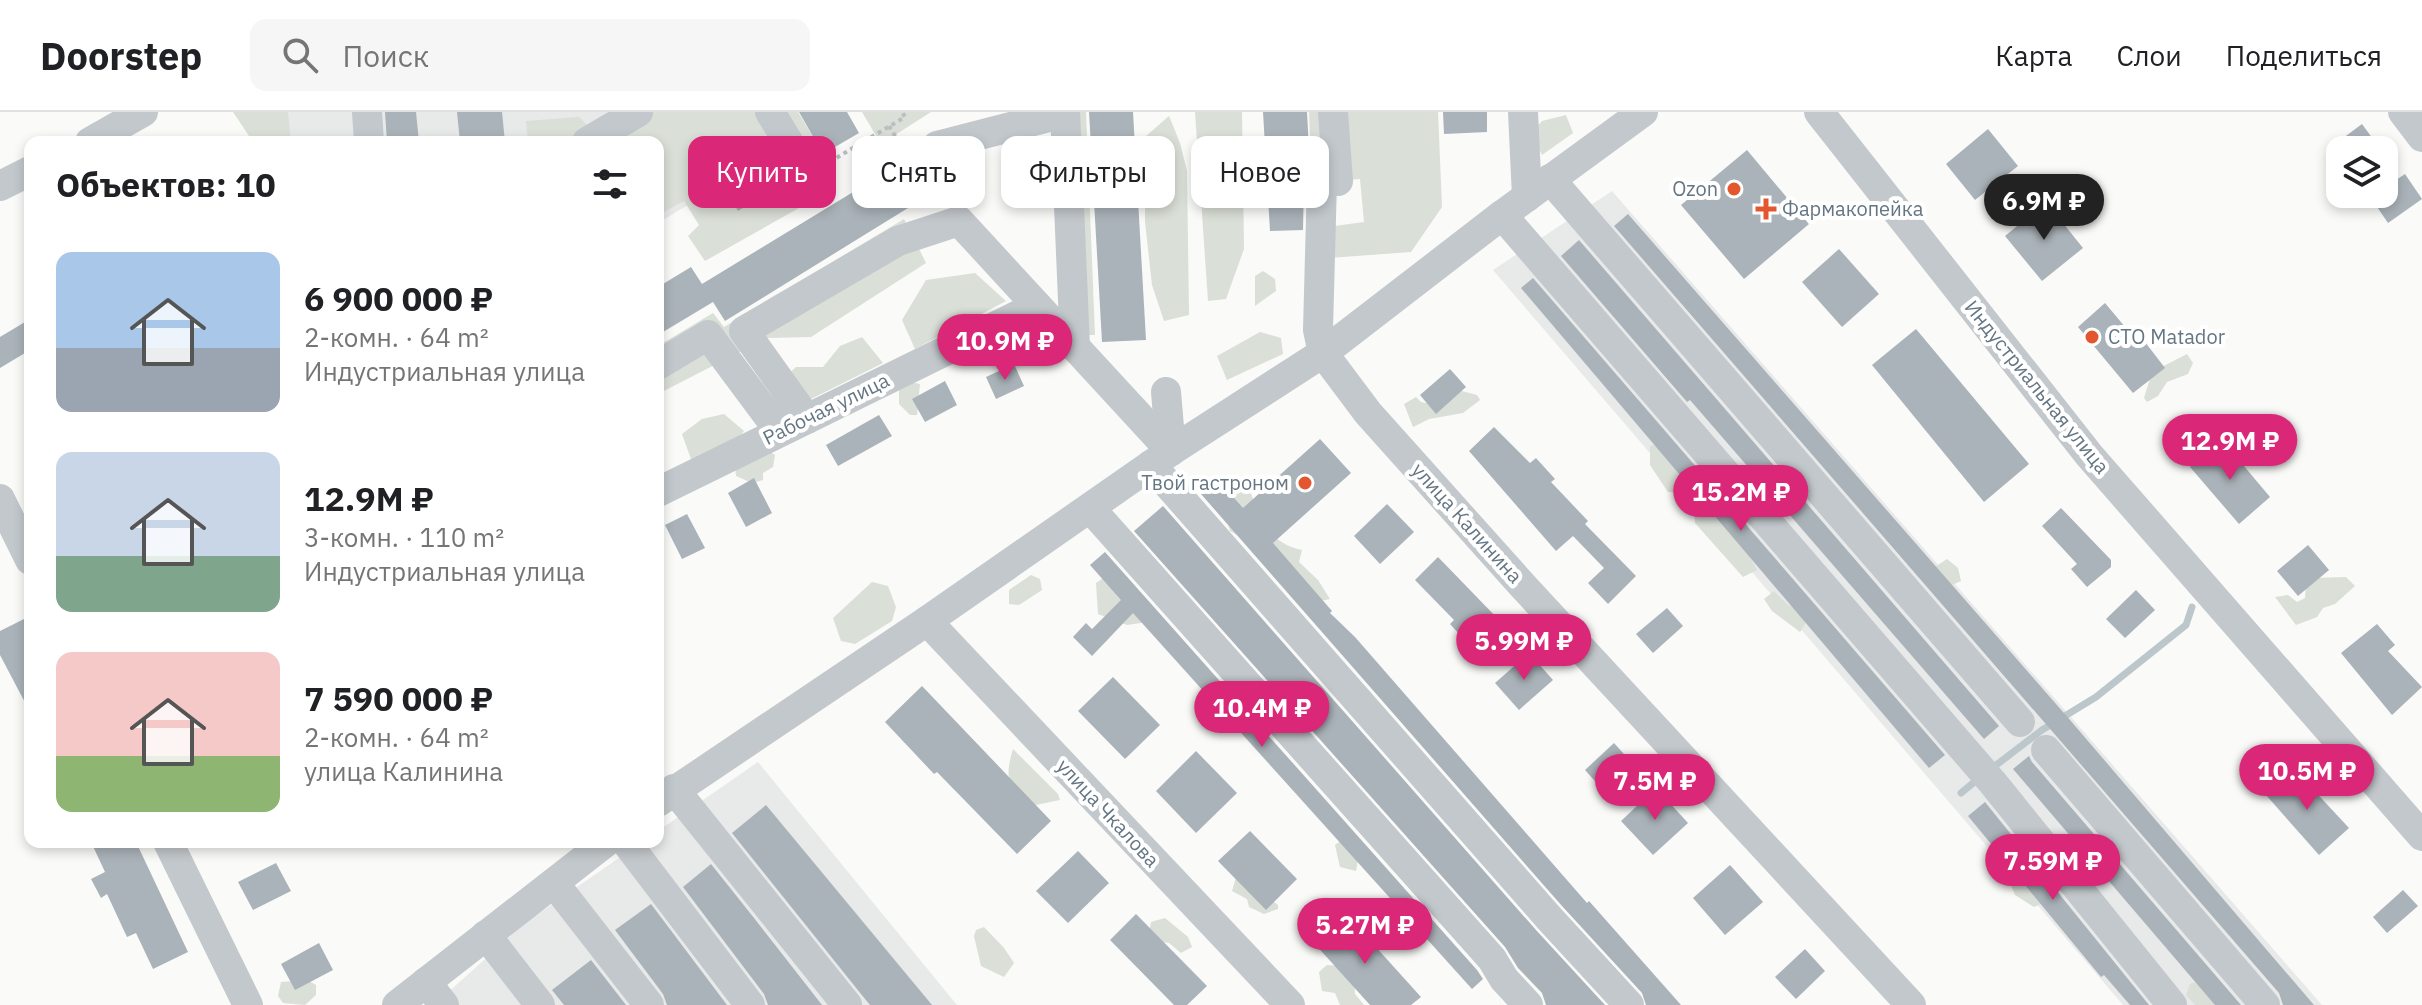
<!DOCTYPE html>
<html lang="ru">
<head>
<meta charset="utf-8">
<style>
	body { margin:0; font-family:"IBM Plex Sans",sans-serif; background:#f6f6f6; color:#202124; height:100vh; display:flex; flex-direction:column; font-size:30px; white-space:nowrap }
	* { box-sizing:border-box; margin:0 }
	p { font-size:26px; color:#757577 }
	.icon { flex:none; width:44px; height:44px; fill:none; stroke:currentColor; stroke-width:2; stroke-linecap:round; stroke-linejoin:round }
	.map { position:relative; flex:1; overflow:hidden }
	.side { position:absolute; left:24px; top:24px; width:640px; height:712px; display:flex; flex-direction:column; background:#fff; border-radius:16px; box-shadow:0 4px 12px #0003 }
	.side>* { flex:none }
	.guide { position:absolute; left:688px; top:24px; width:760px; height:72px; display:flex; gap:16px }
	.tools { position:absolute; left:2326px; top:24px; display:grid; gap:16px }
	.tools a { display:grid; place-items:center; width:72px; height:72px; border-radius:16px; background:#fff; box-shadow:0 4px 12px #0003; font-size:40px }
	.price { position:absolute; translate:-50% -68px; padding:0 18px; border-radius:28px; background:#db2777; color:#fff; font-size:26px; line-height:52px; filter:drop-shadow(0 2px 4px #0008) }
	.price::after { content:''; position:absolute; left:50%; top:48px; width:24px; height:18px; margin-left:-12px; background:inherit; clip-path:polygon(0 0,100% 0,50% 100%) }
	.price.on { background:#222; color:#fff }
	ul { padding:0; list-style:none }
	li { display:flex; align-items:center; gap:24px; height:200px; padding:0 32px }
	li span { display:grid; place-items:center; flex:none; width:224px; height:160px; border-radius:16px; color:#555 }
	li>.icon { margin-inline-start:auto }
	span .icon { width:96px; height:96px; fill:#fffc; stroke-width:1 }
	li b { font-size:34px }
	h2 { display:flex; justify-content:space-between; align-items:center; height:96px; padding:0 32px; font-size:34px }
	.pill { padding:0 28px; border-radius:16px; background:#fff; box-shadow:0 4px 12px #0003; font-size:28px; line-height:72px }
	.pill.on { background:#db2777; color:#fff }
	header { display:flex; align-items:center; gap:48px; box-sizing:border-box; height:112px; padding:0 40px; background:#fff; border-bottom:2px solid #e0e0e0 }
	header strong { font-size:38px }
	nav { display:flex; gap:44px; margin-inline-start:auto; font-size:28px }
	.search { width:560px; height:72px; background:#f6f6f6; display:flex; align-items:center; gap:20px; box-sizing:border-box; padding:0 28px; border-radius:16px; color:#757577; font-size:30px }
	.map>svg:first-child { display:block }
</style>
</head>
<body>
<header>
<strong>Doorstep</strong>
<div class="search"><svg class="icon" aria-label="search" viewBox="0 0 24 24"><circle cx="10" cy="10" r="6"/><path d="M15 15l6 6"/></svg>Поиск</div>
<nav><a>Карта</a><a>Слои</a><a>Поделиться</a></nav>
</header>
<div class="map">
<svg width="2422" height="893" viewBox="0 0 2422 893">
	<rect width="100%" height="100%" fill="#fafaf8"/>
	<g fill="#e8e9e9">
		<polygon points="237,0 679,0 723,72 658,111 658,30 255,30"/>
		<polygon points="1612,79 2057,589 2322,893 2123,893 1493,158"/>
		<polygon points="758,650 957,893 434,893 525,811 642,730 658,730 658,719"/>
	</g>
	<g fill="#dadfd7" fill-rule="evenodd">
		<polygon points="233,0 288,0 291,30 253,30"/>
		<polygon points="648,0 764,0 804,70 799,96 705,149 688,124 699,113 684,89 658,103 658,30 621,30 623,23 649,10"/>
		<polygon points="778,0 798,0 816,30 801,39"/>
		<polygon points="862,0 931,0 881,32"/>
		<polygon points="1071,0 1086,0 1095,223 1081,223"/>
		<polygon points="1195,0 1242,0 1244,137 1226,187 1208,189"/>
		<path d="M1309,0H1438L1442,95L1411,140L1315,147ZM1360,67L1364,110L1327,115L1322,70Z"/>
		<polygon points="1566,3 1573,21 1542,43 1532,21 1542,9"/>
		<polygon points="1169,4 1180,31 1187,59 1189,203 1164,209 1152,173 1145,110 1145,25"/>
		<polygon points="579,5 589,15 571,30 528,30 526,9"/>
		<polygon points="904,107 926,151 811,225 767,226 658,282 658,234 713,201 724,215"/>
		<polygon points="1263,159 1275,167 1276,179 1255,194 1255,164"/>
		<polygon points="975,161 1006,189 915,237 902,208 926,168"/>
		<path d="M1040,201L1052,229L1035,220C1019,235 1006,239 992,252L973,243L978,229Z"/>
		<polygon points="1260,220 1281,226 1283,242 1227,268 1217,244"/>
		<polygon points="862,225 883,251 777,304 772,286 783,267 796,255 823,255 840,234"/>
		<polygon points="2187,242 2193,251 2188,262 2167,270 2158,284 2147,290 2144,286 2152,260"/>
		<polygon points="905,269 920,272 917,303 910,303 899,292 899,277"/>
		<polygon points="1458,278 1477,283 1480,288 1463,301 1429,307 1413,315 1404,292 1416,285 1421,290 1437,293"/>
		<polygon points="724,302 744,319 728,339 692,350 682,322 702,307"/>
		<polygon points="1660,331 1686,362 1687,376 1706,378 1741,428 1757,458 1743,465 1695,411 1694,389 1688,381 1668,380 1650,353 1650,334"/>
		<polygon points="761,334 775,343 773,355 763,361 763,368 752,371 736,364 735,353"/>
		<path d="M1234,369L1248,373C1259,404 1266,430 1302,438L1299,450L1318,468L1330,487L1311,491L1251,431L1230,419C1224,398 1220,387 1234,369Z"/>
		<polygon points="1947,447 1958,456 1961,469 1945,476 1929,459"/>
		<polygon points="1109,462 1147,510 1127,513 1098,502 1096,471"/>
		<polygon points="1031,463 1040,467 1042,478 1019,493 1009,492 1009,478"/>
		<polygon points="2346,465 2355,474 2335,492 2323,496 2317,505 2296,513 2275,485 2288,483 2297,490 2305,486 2306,472 2313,466"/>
		<polygon points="872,470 888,474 896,495 892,509 855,532 841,529 833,506"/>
		<polygon points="1774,479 1789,494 1800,491 1809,505 1800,520 1772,499 1764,487"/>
		<path d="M1013,637L1058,682L1060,688L1031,694C1008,674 1004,667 1013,637Z"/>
		<polygon points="1342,728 1358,748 1356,759 1340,755 1335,733"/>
		<polygon points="2071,738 2080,740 2099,763 2091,769 2067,742"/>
		<polygon points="2020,759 2043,791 2034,795 2015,783 2007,764"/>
		<polygon points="1237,762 1278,793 1278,797 1264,802 1249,795 1247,787 1232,779"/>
		<polygon points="1165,806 1188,825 1192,835 1181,841 1169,831 1151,828 1149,821 1151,810"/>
		<polygon points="984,815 1004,836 1014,851 1004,865 981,854 974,824 976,818"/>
		<polygon points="1327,853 1341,854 1354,865 1355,882 1364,893 1340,893 1335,881 1322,879 1319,860"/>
		<polygon points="307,868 316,873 316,883 305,893 283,891 278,884 281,870"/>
		<polygon points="2202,868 2214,885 2214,893 2195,893 2186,883 2190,872"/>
	</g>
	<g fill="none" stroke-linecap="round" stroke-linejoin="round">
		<g stroke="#bbc7cb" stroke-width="7">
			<polyline points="1991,657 2042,618 2096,585 2186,513 2192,495"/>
			<polyline points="1961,681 1978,667"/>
		</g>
	</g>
	<g fill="#aab3b9">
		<polygon points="385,0 416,0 419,30 387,30"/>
		<polygon points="457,0 502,0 505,30 460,30"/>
		<polygon points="799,0 847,0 859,21 823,42"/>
		<polygon points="1089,0 1133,0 1146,228 1102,230"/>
		<polygon points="1263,0 1307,0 1310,56 1304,69 1303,118 1270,119"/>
		<polygon points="1443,0 1487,0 1487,20 1444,22"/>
		<polygon points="2362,12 2381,38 2327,38"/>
		<polygon points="1988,17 2018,54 1975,88 1946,52"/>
		<polygon points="1747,38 1809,112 1744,167 1681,93"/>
		<polygon points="768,57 778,74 738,99 728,82"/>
		<polygon points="886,60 908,96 725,209 713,190 658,223 658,175 691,155 702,172"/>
		<polygon points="2405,62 2422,87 2388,111 2371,86 2376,82 2384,82 2384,76"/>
		<polygon points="2046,90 2083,136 2042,169 2005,124"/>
		<polygon points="1628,102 2070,608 2314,893 2283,893 2279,881 1614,114"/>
		<polygon points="1579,128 1999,614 1984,627 1690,288 1687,290 1561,144"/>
		<polygon points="1839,137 1879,182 1842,215 1802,170"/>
		<polygon points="1533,166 1945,643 1929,656 1521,176"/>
		<polygon points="2105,191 2141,234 2145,230 2165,256 2133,281 2078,215"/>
		<polygon points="30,207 30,238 0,256 0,225"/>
		<polygon points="1916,217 2029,352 1984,390 1872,253"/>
		<polygon points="1014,252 1024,274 996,287 986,265"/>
		<polygon points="1450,257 1466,275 1436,302 1420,283"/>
		<polygon points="945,269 957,293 925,310 912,287"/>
		<polygon points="879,303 892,324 838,354 826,333"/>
		<polygon points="1494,315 1530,351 1536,346 1555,367 1551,370 1588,409 1585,412 1636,464 1608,492 1588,471 1604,456 1573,424 1556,439 1469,339"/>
		<polygon points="1320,327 1351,361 1273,431 1332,499 1330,501 1355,525 1587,791 1589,789 1681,893 1646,893 1642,881 1562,794 1201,382 1218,368 1243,396"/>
		<polygon points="2222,328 2270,385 2239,412 2190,355"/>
		<polygon points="754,366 772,401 746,415 728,381"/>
		<polygon points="1387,392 1414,420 1380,452 1354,424"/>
		<polygon points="1163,394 1536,818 1605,893 1546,893 1542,881 1518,856 1505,835 1134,419"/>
		<polygon points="2061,396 2111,448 2111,455 2087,475 2071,457 2077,452 2042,414"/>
		<polygon points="687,402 705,436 682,447 665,413"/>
		<polygon points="2308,433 2329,458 2298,484 2277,459"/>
		<polygon points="1105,440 1477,858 1483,867 1472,877 1133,501 1092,544 1073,525 1086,511 1092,517 1121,488 1090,453"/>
		<polygon points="1438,445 1500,509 1471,535 1450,512 1454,508 1415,468"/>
		<polygon points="2136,478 2155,498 2125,526 2106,507"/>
		<polygon points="1667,496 1683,514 1653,541 1636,522"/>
		<polygon points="30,504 30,600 0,543 0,519"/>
		<polygon points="2377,512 2395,533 2388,539 2422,575 2392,603 2341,541"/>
		<polygon points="1529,541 1553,568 1519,598 1495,571"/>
		<polygon points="1113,565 1160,613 1125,647 1078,599"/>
		<polygon points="922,574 1051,709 1017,742 937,660 934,662 885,610"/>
		<polygon points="1614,631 1632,651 1602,677 1585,658"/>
		<polygon points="1196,639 1237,681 1196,721 1156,679"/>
		<polygon points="2029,644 2032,650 2241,893 2215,893 2013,657"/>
		<polygon points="2295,658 2349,716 2319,743 2266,683"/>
		<polygon points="1656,676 1688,711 1653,743 1621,709"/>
		<polygon points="1985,690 2149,893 2130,893 2104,863 2101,865 1968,704"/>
		<polygon points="766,693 932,893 870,893 861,882 732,721"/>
		<polygon points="1250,719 1297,767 1266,798 1218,749"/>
		<polygon points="91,730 136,730 188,840 153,857 136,821 127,825 107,782 101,786 91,767 105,760"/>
		<polygon points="1078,739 1109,771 1068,811 1036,779"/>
		<polygon points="276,751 291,779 253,798 238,770"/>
		<polygon points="711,752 754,806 822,893 768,893 764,882 683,775"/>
		<polygon points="1730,753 1763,790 1725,823 1693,786"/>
		<polygon points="2403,778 2418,794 2387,821 2373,805"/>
		<polygon points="651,792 727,893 667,893 663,882 615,818"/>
		<polygon points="1136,802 1207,874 1187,893 1174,893 1110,828"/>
		<polygon points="1346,802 1421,885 1411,893 1370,893 1314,831"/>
		<polygon points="319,831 333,858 295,878 281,852"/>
		<polygon points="1805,837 1825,859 1796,887 1775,865"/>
		<polygon points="591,848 626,893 564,893 552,878"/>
	</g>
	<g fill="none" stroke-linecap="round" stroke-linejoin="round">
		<g stroke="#bbbfc2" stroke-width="4" stroke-dasharray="4 4" stroke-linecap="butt">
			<polyline points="889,14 900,32"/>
			<polyline points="816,58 905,5 902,0"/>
		</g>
		<g stroke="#c3c8cc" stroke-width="30">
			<polyline points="367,0 369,30"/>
			<polyline points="770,0 795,41"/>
			<polyline points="1065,0 1075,235"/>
			<polyline points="1333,0 1338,69 1322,69 1318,218 1323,241 1368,301 1523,474 1911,893"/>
			<polyline points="1523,0 1527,85"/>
			<polyline points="1819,0 2089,343 2422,724"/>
			<polyline points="2403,0 2422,25"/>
			<polyline points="90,30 143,0"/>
			<polyline points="587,30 638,0"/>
			<polyline points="937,34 1065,1"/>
			<polyline points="1550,67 2020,610"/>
			<polyline points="0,74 30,59"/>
			<polyline points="1502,103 1993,671 2172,893"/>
			<polyline points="658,253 708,223 780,320"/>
			<polyline points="1166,280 1171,339"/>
			<polyline points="807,307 744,219 898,129 959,109 1171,339"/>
			<polyline points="1151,353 1549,806 1629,893"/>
			<polyline points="658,380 1037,194"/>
			<polyline points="0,387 30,448"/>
			<polyline points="1090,396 1492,847 1504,867 1528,893"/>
			<polyline points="927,509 1290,893"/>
			<polyline points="2046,638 2265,893"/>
			<polyline points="674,677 847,893"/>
			<polyline points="658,690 927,509 1171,339 1323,241 1502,103 1643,0"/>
			<polyline points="168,730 248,893"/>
			<polyline points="626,730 750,893"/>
			<polyline points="554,771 649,893"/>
			<polyline points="486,823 540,893"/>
			<polyline points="426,870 444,893"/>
			<polyline points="397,893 606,730"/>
		</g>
	</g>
	<g fill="#e4572e" stroke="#fff" stroke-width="3">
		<circle cx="1734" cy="77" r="8"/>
		<path d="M1762 85h8v8h8v8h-8v8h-8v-8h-8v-8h8z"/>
		<circle cx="2092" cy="225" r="8"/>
		<circle cx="1305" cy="371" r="8"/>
	</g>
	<g text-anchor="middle" stroke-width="8" stroke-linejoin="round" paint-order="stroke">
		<g font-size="20" fill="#657683" stroke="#fff" text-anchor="end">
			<text x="1718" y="84">Ozon</text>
			<text x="1782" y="104" text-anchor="start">Фармакопейка</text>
			<text x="2108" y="232" text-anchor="start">СТО Matador</text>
			<text x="1289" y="378">Твой гастроном</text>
		</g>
		<g font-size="20" fill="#657683" stroke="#fff">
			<text transform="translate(2037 275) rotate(51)" y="7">Индустриальная улица</text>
			<text transform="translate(826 297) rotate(-26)" y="7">Рабочая улица</text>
			<text transform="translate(1467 411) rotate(48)" y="7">улица Калинина</text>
			<text transform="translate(1108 701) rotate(47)" y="7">улица Чкалова</text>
		</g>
	</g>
</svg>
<div class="tools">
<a><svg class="icon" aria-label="layers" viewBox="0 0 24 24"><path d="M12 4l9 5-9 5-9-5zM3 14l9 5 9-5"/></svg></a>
</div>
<b class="price on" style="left:2044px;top:130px">6.9M ₽</b>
<b class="price" style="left:1005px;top:270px">10.9M ₽</b>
<b class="price" style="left:2230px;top:370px">12.9M ₽</b>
<b class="price" style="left:1741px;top:421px">15.2M ₽</b>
<b class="price" style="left:1524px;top:570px">5.99M ₽</b>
<b class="price" style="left:1262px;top:637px">10.4M ₽</b>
<b class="price" style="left:2307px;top:700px">10.5M ₽</b>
<b class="price" style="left:1655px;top:710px">7.5M ₽</b>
<b class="price" style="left:2053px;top:790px">7.59M ₽</b>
<b class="price" style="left:1365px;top:854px">5.27M ₽</b>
<div class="guide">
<a class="pill on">Купить</a>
<a class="pill">Снять</a>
<a class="pill">Фильтры</a>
<a class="pill">Новое</a>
</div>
<section class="side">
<h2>Объектов: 10<svg class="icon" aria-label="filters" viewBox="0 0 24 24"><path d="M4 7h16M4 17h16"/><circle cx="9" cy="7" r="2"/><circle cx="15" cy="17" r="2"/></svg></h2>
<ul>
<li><span style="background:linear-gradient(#a9c7e8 60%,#9aa5b1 0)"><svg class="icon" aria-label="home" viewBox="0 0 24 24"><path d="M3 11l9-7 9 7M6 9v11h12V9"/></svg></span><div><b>6 900 000 ₽</b><p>2-комн. · 64 m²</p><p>Индустриальная улица</p></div></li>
<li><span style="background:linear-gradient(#c9d6e8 65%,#7fa58c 0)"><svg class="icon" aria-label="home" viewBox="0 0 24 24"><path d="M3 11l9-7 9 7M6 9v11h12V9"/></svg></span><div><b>12.9M ₽</b><p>3-комн. · 110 m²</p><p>Индустриальная улица</p></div></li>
<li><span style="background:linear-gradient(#f6c9c9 65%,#8fb573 0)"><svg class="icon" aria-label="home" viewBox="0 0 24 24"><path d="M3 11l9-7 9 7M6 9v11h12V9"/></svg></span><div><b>7 590 000 ₽</b><p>2-комн. · 64 m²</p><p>улица Калинина</p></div></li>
</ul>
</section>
</div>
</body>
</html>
